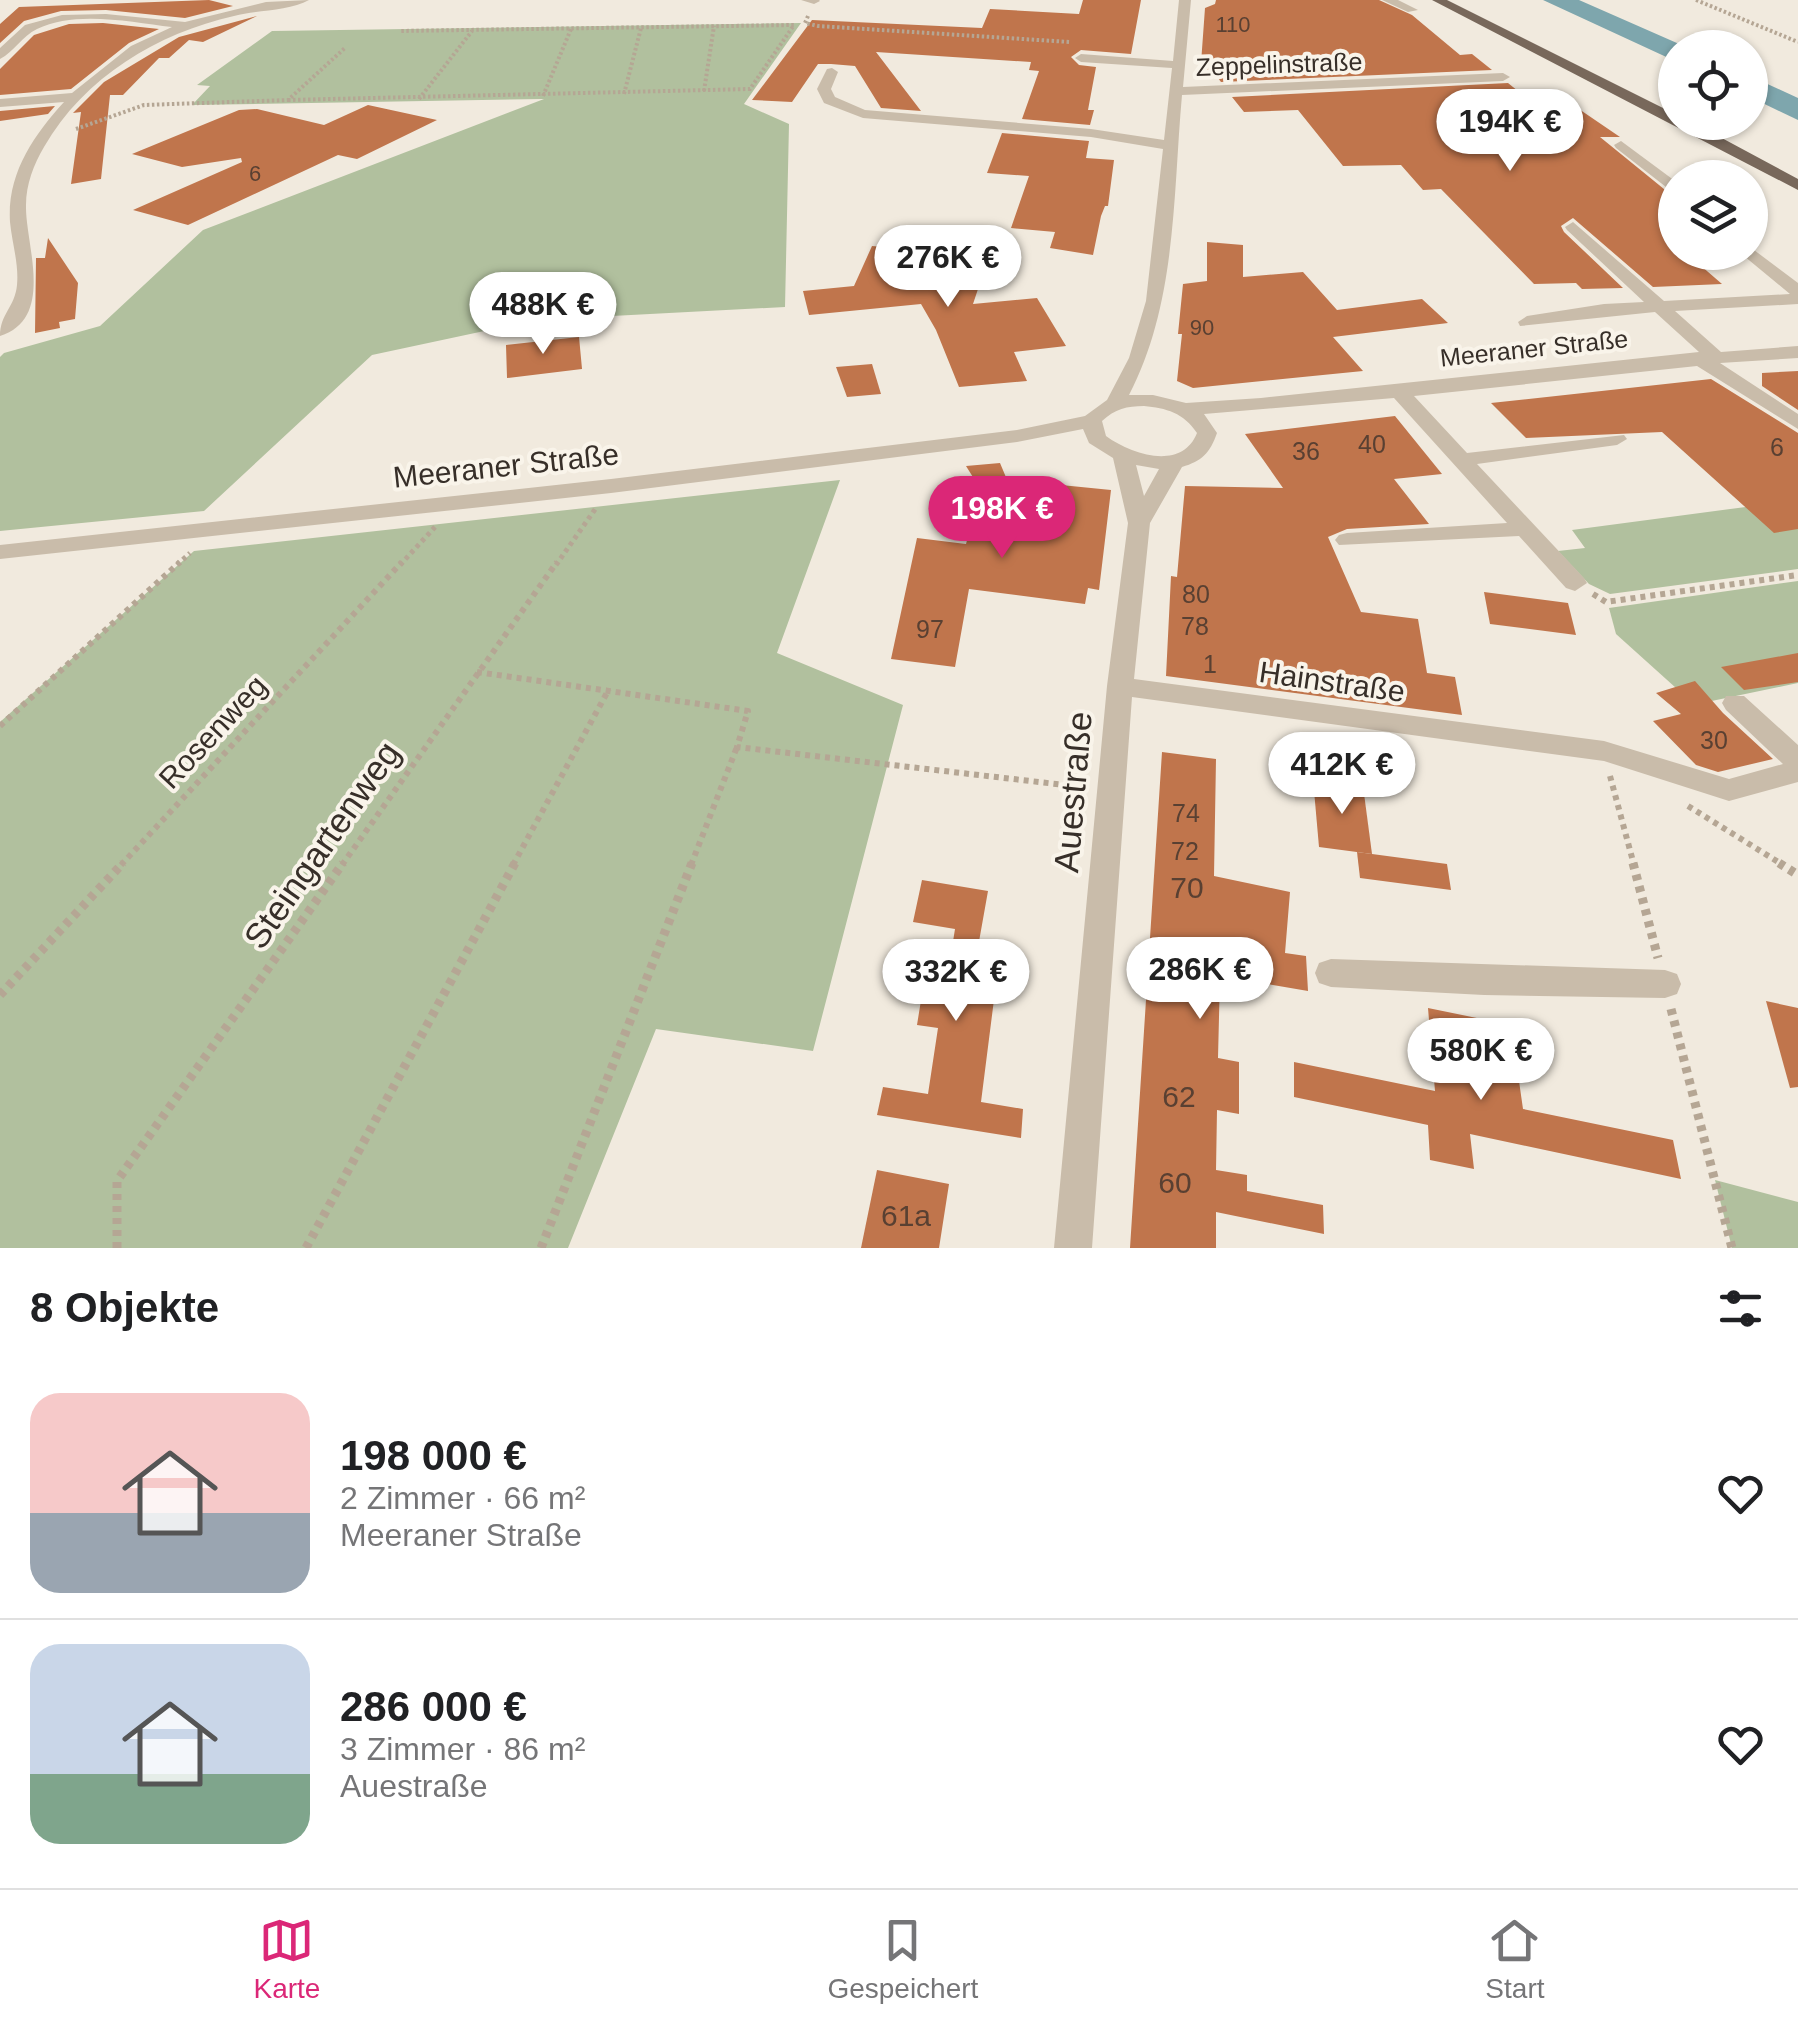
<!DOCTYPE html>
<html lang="de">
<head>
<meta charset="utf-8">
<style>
	body { margin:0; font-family:Arial,sans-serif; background:#f6f6f6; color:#202124; height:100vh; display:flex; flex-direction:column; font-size:38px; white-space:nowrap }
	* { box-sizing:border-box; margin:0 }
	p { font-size:32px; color:#757577 }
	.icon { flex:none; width:55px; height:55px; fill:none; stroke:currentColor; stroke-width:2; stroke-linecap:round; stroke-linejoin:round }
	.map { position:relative; height:1248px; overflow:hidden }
	.drawer { display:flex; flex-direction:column; background:#fff; flex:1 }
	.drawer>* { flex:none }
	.buttons { position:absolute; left:1658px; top:30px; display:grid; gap:20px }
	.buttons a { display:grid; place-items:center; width:110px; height:110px; border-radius:50%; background:#fff; box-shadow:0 2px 8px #0004; font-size:50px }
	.price { position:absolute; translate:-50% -85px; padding:0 22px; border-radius:35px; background:#fff; color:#222; font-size:32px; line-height:65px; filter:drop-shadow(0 2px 5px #0008) }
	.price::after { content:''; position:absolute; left:50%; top:60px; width:30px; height:22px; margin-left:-15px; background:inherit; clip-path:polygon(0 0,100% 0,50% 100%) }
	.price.active { background:#db2777; color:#fff }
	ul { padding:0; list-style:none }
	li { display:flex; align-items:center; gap:30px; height:250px; padding:0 30px }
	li+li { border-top:2px solid #e0e0e0 }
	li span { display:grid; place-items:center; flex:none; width:280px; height:200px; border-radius:30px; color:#555 }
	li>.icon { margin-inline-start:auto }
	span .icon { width:120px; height:120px; fill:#fffc; stroke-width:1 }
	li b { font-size:42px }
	h2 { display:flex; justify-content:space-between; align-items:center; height:120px; padding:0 30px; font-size:42px }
	.tabs { display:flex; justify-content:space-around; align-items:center; height:140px; border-top:2px solid #e0e0e0; background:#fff; font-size:28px; color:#757577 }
	.tabs a { display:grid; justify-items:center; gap:5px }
	.tabs .active { color:#db2777 }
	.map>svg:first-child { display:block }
</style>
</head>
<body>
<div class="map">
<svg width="1798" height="1248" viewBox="0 0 1798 1248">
	<rect width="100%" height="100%" fill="#f1eade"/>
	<g fill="#b1c09e">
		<polygon points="801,23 744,104 789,124 785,307 536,320 372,355 204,511 0,531 0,357 4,353 100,326 203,230 544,99 192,105 210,86 197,85 272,31"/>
		<polygon points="840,480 777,653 903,705 813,1051 656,1029 568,1248 0,1248 0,722 194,551"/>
		<polygon points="1798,500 1798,569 1610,594 1589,584 1558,551 1585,548 1572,530"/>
		<polygon points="1798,581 1798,683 1702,703 1686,697 1616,634 1609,608"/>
		<polygon points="1715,1180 1798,1202 1798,1248 1732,1248"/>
	</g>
	<g fill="#7ea6ad">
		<polygon points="1543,0 1579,0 1686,47 1675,48 1675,61"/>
		<polygon points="1750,76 1798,98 1798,120 1750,97"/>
	</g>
	<g fill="#c0754c">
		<polygon points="209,0 233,6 185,18 106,10 61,11 24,21 0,43 0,24 19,7"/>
		<polygon points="1083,0 1141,0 1131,54 1081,50 1071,57 1079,65 1096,67 1088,110 1094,110 1090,125 1022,119 1039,71 1029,70 1031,62 876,52 921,111 881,108 855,66 831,64 818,64 792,102 752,100 812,20 982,28 990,9 1079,14"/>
		<polygon points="1216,0 1379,0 1412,15 1460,55 1472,54 1492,70 1221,82 1218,78 1200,77 1205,8 1215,4"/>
		<polygon points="257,16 203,42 189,40 169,58 159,58 123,95 110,95 101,179 71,184 81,112 73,113 104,82 179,37"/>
		<polygon points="103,23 159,29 129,43 71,89 0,95 0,69 34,35 69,24"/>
		<polygon points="1508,83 1538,107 1573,105 1620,137 1600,137 1675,198 1675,252 1685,252 1722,284 1653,287 1573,218 1561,226 1564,232 1623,288 1582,289 1576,283 1534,284 1441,189 1423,190 1401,165 1343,166 1298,110 1244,112 1232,97"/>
		<polygon points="368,105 437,120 357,159 338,155 188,225 133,210 242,162 241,158 182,167 132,154 239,110 257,109 324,125"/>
		<polygon points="55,106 48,114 0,121 0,111"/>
		<polygon points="1002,133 1089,141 1086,158 1114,160 1108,206 1105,206 1101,216 1093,255 1050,248 1055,232 1011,228 1029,176 987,173"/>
		<polygon points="48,238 78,283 75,319 59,322 60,328 35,333 36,258 45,258"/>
		<polygon points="1207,242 1243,245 1243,277 1303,272 1337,310 1422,299 1448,323 1333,337 1363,371 1193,388 1177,381 1182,334 1178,334 1183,284 1207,281"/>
		<polygon points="872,246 989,256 973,304 1037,298 1066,346 1014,352 1027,381 959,387 936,330 921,304 809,315 803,291 854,286"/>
		<polygon points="579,337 582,369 507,378 506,345"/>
		<polygon points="872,364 881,394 847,397 836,367"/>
		<polygon points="1798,371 1798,410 1762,386 1762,373"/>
		<polygon points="1711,379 1798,433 1798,529 1774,533 1662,432 1526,438 1491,403"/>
		<polygon points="1395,416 1442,474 1394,479 1429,524 1347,529 1328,537 1361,612 1418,619 1427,673 1455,677 1462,715 1166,676 1171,576 1177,577 1185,486 1283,488 1245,434"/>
		<polygon points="1000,463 1013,494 1058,500 1061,485 1111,490 1099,590 1088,588 1085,604 969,589 955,667 891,659 917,538 966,544 981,490 966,466"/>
		<polygon points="1484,592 1568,603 1576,635 1490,624"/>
		<polygon points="1798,653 1798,682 1744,690 1721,667"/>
		<polygon points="1695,681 1723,713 1773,759 1718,772 1696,765 1653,721 1681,714 1656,693"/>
		<polygon points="1162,752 1216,759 1214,876 1290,892 1285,953 1306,956 1308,991 1220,976 1218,1058 1239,1062 1239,1114 1217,1110 1216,1170 1247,1175 1247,1191 1323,1205 1324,1234 1216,1212 1216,1248 1130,1248"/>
		<polygon points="1313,779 1363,786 1372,854 1319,847"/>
		<polygon points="1357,852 1447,864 1451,890 1360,878"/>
		<polygon points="922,880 988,891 975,964 998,968 981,1102 1023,1109 1021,1138 877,1115 883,1087 928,1094 938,1028 917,1025 923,988 945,991 955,929 913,922"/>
		<polygon points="1766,1001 1798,1008 1798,1087 1790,1088"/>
		<polygon points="1428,1008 1511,1025 1523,1109 1673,1140 1681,1179 1470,1134 1474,1169 1430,1160 1428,1125 1294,1097 1294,1062 1435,1091"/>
		<polygon points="877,1170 949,1184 939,1248 861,1248"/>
	</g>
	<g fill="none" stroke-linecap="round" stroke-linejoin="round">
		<g stroke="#b5a694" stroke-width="4" stroke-dasharray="2.5 2.5" stroke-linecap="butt">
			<polyline points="1696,0 1798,42"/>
			<polyline points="808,16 805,23 818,26 1070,42"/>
			<polyline points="704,91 714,26"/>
			<polyline points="624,94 641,28"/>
			<polyline points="543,96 571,29"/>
			<polyline points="419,99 472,31"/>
			<polyline points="288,100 750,89 794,25 399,31"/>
			<polyline points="76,129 144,105 288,100 346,47"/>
		</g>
		<g stroke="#b5a694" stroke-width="5" stroke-dasharray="4 4" stroke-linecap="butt">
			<polyline points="177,565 190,553"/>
			<polyline points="400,565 435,527"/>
			<polyline points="556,565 596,508"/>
		</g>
		<g stroke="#b5a694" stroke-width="6" stroke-dasharray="5 5" stroke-linecap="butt">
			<polyline points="1593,594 1606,602 1798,575"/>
			<polyline points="477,672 748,711 737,747 1082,787"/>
			<polyline points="0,726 180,562"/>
			<polyline points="1610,776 1634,865"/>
			<polyline points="1688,806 1783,865"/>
			<polyline points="121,865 402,562"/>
			<polyline points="342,865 557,562"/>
			<polyline points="513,865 609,689"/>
			<polyline points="691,865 737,747"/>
		</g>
		<g stroke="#b5a694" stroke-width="9" stroke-dasharray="6 6" stroke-linecap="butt">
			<polyline points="1633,863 1658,958"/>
			<polyline points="1779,863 1798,875"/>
			<polyline points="0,995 123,863"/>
			<polyline points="1671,1009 1732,1248"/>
			<polyline points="117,1248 117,1181 343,863"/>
			<polyline points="306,1248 515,863"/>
			<polyline points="541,1248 692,863"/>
		</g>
		<g fill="#c9bcaa" fill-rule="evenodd">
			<path d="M309,0C289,11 257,10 234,16C158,33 84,77 44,147C34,164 26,184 26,205C25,244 56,318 0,336C0,314 15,307 17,285C19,264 12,243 10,222C7,174 33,136 64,102L0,107V99L72,93L131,46L172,27C131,22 75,10 37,29C22,36 14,52 0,59V48L25,25L62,15L106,14L185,22L266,2Z"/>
			<polygon points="801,0 819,0 820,1 814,4"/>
			<path d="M1179,0H1191L1183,87L1503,73L1510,77L1503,81L1182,95C1173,194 1177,303 1129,395H1153L1186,403L1261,398L1699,352L1655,312L1520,326L1518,322L1527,316L1604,304L1644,302L1567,230L1565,227L1573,222L1664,301L1790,294L1744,256L1742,252H1750V247L1798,283V304L1675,311L1721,352L1798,346V358L1720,363L1798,414V429L1697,366L1414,396L1467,453L1624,435L1627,439L1617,445L1477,464L1584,578L1587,583L1575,591L1566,588L1519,536L1339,545L1335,540L1339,535L1347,533L1507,523L1394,398L1204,414L1217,433C1210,453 1202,461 1182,467L1150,523L1134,679L1604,741L1729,779L1783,764L1726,710L1722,703L1726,696H1744L1798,745V782L1729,801L1604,761L1132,697L1092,1248H1054L1107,686L1128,523L1113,458L1089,443L1083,429L1017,442L611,493L0,559V545L611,479L1017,430L1085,416L1107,400L1129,358L1146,301L1163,149L1091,137L863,118L824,103L817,89L827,69L832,68L838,72L831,89L835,97L865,110L1091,129L1164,140L1172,68L1081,62L1075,58L1081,54L1173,61ZM1144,406C1166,408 1184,413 1197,433C1182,471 1132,455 1106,436L1102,421C1115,409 1127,406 1144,406ZM1136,465L1159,469L1144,496Z"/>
			<polygon points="1382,0 1398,0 1418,10 1408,12"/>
			<polygon points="1621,141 1675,181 1675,194 1616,148 1614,145"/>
			<polygon points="1331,959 1665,970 1677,974 1681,984 1677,994 1665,998 1484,995 1331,987 1319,983 1315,973 1319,963"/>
		</g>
		<polygon fill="#78685b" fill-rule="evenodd" points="1432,0 1447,0 1675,114 1675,122 1692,122 1798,179 1798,190"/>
	</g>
	<g text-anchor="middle" stroke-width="8" stroke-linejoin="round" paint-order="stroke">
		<g font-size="22" fill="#594032">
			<text x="1233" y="32">110</text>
			<text x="255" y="181">6</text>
			<text x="1202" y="335">90</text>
		</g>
		<g font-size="25" fill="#372f29" stroke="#f9f4ea">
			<text transform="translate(1279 64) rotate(-2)" y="9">Zeppelinstraße</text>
			<text transform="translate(1534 348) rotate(-6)" y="9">Meeraner Straße</text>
		</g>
		<g font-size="25" fill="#594032">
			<text x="1372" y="453">40</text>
			<text x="1777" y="456">6</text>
			<text x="1306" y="460">36</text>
			<text x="1196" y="603">80</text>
			<text x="1195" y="635">78</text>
			<text x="930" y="638">97</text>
			<text x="1210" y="673">1</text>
			<text x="1714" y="749">30</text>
			<text x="1186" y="822">74</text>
			<text x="1185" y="860">72</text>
		</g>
		<g font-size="30" fill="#372f29" stroke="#f9f4ea">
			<text transform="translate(506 466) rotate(-6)" y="10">Meeraner Straße</text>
			<text transform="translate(1332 682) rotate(8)" y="10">Hainstraße</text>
			<text transform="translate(213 732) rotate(-47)" y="10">Rosenweg</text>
		</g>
		<g font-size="30" fill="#594032">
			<text x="1187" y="898">70</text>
			<text x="1179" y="1107">62</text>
			<text x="1175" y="1193">60</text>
			<text x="906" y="1226">61a</text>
		</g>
		<g font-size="35" fill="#372f29" stroke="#f9f4ea">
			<text transform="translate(1073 792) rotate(-85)" y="12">Auestraße</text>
			<text transform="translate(322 845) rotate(-55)" y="12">Steingartenweg</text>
		</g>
	</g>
</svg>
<div class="buttons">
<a><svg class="icon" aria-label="locate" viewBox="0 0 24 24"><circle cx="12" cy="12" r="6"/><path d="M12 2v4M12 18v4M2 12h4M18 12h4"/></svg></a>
<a><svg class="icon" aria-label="layers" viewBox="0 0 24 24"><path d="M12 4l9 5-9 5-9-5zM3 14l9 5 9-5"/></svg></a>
</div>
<b class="price" style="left:1510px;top:174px">194K €</b>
<b class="price" style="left:948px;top:310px">276K €</b>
<b class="price" style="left:543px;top:357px">488K €</b>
<b class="price active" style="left:1002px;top:561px">198K €</b>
<b class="price" style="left:1342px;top:817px">412K €</b>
<b class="price" style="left:1200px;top:1022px">286K €</b>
<b class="price" style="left:956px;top:1024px">332K €</b>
<b class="price" style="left:1481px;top:1103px">580K €</b>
</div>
<section class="drawer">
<h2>8 Objekte<svg class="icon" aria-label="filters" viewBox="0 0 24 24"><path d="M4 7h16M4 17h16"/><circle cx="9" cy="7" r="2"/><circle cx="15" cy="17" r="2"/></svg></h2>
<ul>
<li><span style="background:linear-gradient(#f6c9c9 60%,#9aa5b1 0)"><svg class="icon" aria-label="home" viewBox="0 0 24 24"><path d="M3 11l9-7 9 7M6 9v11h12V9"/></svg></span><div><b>198 000 €</b><p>2 Zimmer · 66 m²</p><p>Meeraner Straße</p></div><svg class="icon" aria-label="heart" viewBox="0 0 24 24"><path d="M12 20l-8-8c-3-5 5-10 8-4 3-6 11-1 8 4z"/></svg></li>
<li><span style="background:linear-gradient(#c9d6e8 65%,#7fa58c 0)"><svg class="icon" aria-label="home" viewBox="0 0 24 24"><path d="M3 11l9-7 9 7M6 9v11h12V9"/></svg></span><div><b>286 000 €</b><p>3 Zimmer · 86 m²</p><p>Auestraße</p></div><svg class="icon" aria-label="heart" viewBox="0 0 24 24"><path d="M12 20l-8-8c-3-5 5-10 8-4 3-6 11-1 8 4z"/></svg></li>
</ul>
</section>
<nav class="tabs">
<a class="active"><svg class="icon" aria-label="map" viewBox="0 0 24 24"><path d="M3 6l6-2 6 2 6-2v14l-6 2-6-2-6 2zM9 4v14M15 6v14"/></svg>Karte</a>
<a><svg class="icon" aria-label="saved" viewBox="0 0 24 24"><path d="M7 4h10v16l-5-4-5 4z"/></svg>Gespeichert</a>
<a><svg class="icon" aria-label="home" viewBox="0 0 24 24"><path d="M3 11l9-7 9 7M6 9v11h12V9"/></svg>Start</a>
</nav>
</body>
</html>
